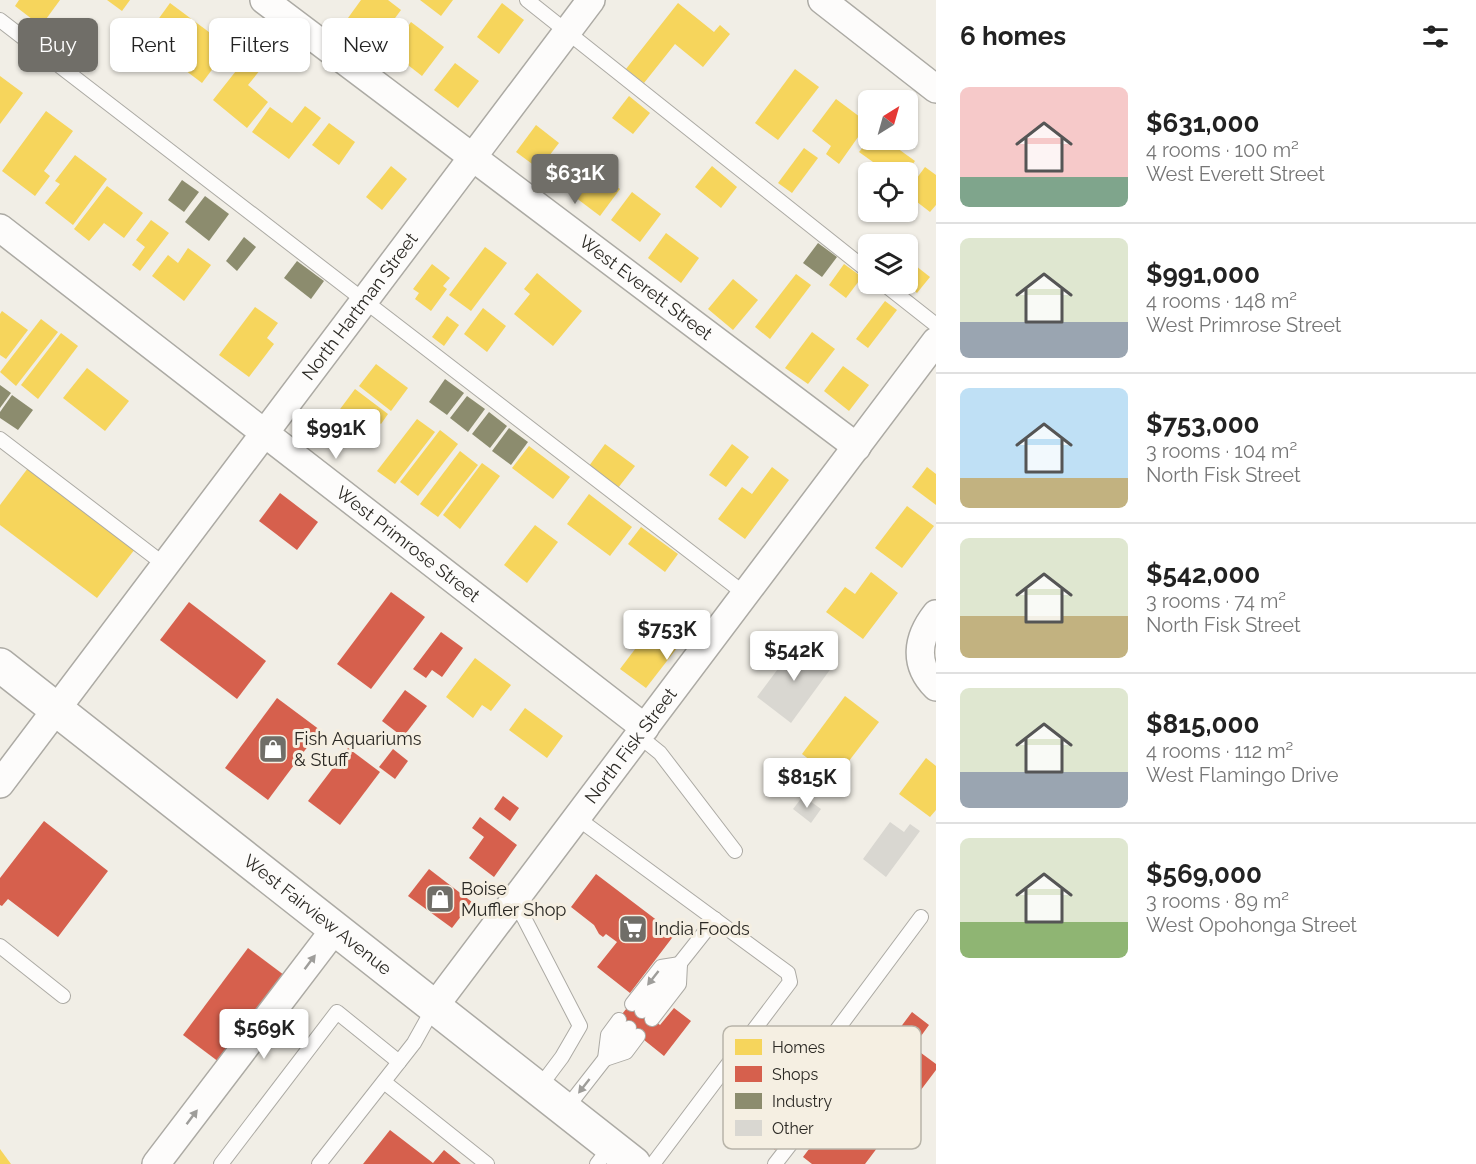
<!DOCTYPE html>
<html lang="en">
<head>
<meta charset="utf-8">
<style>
	body { margin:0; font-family:Raleway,sans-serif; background:#f6f6f6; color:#222; height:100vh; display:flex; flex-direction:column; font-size:22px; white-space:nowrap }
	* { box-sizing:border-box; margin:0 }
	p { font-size:20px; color:#767676 }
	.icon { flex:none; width:33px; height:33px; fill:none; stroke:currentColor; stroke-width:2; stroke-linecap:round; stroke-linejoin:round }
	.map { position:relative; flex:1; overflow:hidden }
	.side { display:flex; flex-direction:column; background:#fff; width:540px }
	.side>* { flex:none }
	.top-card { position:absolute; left:18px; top:18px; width:570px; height:54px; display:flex; gap:12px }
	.needle { width:39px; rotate:37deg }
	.tools { position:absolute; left:858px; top:90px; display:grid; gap:12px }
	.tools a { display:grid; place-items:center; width:60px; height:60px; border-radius:9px; background:#fff; box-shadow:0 2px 4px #0004; font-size:30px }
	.price { position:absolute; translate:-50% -51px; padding:0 14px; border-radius:6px; background:#fff; color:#222; font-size:20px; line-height:39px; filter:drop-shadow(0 2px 3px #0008) }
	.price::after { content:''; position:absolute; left:50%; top:36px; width:18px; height:14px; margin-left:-9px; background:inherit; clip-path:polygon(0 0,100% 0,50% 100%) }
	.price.current { background:#706e68; color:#fff }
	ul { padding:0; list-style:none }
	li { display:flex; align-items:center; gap:18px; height:150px; padding:0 24px }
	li+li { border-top:2px solid #e0e0e0 }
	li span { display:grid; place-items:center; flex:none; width:168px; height:120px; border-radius:9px; color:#555 }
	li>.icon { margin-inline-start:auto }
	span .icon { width:72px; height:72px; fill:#fffc; stroke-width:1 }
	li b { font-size:26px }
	h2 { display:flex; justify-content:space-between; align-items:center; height:72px; padding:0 24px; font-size:26px }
	.chip { padding:0 21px; border-radius:9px; background:#fff; box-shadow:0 2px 4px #0004; font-size:21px; line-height:54px }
	.chip.current { background:#706e68; color:#fff }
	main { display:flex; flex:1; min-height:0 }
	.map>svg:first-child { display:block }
</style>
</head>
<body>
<main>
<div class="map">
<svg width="936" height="1164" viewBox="0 0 936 1164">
	<rect width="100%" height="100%" fill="#f1eee6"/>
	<g fill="#f6d55c">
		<polygon points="19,0 60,0 41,26 15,6"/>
		<polygon points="107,0 130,0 122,11"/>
		<polygon points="361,0 388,0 401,10 378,41 348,18"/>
		<polygon points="420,0 453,0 441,16"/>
		<polygon points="170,3 229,47 202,83 144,39"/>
		<polygon points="502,3 524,20 499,54 477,37"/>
		<polygon points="678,3 714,32 720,25 730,34 703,67 675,44 644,83 626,69"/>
		<polygon points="67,18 98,41 80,64 50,41"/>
		<polygon points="411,22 444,47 422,76 390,51"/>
		<polygon points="247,57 261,69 248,85 268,102 247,128 213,100"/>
		<polygon points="455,63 479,81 458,108 434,90"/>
		<polygon points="795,69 819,87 778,140 755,123"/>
		<polygon points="0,76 23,93 0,124"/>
		<polygon points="629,96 650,113 633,134 612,118"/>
		<polygon points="836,99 868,123 839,164 826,154 831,146 812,131"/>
		<polygon points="305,106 321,118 289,159 252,132 270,107 292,123"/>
		<polygon points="46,111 73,131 44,171 50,176 35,196 2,171"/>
		<polygon points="329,123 355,142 339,165 312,145"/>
		<polygon points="536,125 559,143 539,169 516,152"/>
		<polygon points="869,140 886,140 915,161 907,172 887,172 859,152"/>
		<polygon points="804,148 818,158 792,193 778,183"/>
		<polygon points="75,155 107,179 73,225 45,203 60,184 55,181"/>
		<polygon points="583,162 620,189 600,216 563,188"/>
		<polygon points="391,166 407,179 382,210 366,197"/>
		<polygon points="712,166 737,187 721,208 695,187"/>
		<polygon points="925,167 936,175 936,205 930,212 908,195 908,190"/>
		<polygon points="107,186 143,213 124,238 104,223 89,241 74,229"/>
		<polygon points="632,192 661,214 640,242 611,220"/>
		<polygon points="151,220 169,233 140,271 132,265 145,247 136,240"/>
		<polygon points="666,233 699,258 681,283 648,258"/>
		<polygon points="485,247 507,263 471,311 449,295"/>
		<polygon points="188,248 211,265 184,301 152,276 168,255 178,263"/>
		<polygon points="911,262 930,277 917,293 908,285 908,266"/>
		<polygon points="432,264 450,278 443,286 447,289 431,311 415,299 419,293 413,289"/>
		<polygon points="844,264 862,277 846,298 829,285"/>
		<polygon points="537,273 582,311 553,346 514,314 530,294 524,289"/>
		<polygon points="796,274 811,285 770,339 755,327"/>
		<polygon points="733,279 758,300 733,330 708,309"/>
		<polygon points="885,301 897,310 868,348 856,339"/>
		<polygon points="255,307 278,323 267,338 274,344 249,377 219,355"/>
		<polygon points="483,308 506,326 487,352 464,334"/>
		<polygon points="2,311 28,330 6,359 0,355 0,314"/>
		<polygon points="447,316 459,325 444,346 432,337"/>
		<polygon points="41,319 58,332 16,386 0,372"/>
		<polygon points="812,332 835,349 808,384 785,368"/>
		<polygon points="61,333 78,346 38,399 21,385"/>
		<polygon points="376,364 408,388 391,411 359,386"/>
		<polygon points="843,366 869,385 849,411 824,391"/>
		<polygon points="87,368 129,401 105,431 63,398"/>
		<polygon points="355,389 388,414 381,424 372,418 350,447 326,428"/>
		<polygon points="417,419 435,432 395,484 377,471"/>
		<polygon points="440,430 458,444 418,496 400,482"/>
		<polygon points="605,444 635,466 618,488 589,466"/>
		<polygon points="732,444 749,457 726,487 709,475"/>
		<polygon points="529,446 570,477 553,499 512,468"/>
		<polygon points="460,451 478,465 438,517 420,504"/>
		<polygon points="482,463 500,476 460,529 443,515"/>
		<polygon points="772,467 789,480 745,539 718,519 742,487 752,494"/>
		<polygon points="927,467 936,474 936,505 912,487"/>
		<polygon points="28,468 135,549 97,598 0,525 0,505"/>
		<polygon points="589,494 632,527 610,556 567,524"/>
		<polygon points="907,506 934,526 902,568 875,548"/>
		<polygon points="535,525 558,542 527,583 504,565"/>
		<polygon points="641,527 678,554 665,572 628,544"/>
		<polygon points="871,572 898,593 863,639 826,612 845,587 855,594"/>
		<polygon points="651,628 677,648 646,688 620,669"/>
		<polygon points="475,658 511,685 491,711 482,705 473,718 446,697"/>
		<polygon points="845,696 879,722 835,779 802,754"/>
		<polygon points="525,708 563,736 547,758 509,730"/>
		<polygon points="926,758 936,766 936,810 930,817 899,794"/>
		<polygon points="0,1149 11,1164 0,1164"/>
	</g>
	<g fill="#d6604d">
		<polygon points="280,493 318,522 297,550 259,521"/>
		<polygon points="391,592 425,617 371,689 337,664"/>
		<polygon points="189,602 266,661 237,699 160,640"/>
		<polygon points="441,632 463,648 442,677 432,670 426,678 413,669"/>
		<polygon points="405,690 427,706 403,737 382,721"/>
		<polygon points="277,698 320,730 268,800 225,768"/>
		<polygon points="348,748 380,772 340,825 308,801"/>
		<polygon points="393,749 408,761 395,779 379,767"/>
		<polygon points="503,796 519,808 510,821 494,809"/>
		<polygon points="480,817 517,845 494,877 469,858 484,837 472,828"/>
		<polygon points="44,821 108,871 58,937 8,899 2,906 0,905 0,878"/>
		<polygon points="429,869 472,902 452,928 408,896"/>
		<polygon points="596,874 675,934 630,993 597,967 617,942 606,934 603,937 599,934 594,925 571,907"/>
		<polygon points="248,948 284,975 219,1062 183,1035"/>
		<polygon points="631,1003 660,1025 674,1008 691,1021 664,1056 618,1019"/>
		<polygon points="912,1012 929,1025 913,1047 936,1064 936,1070 865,1164 812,1164 803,1157"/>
		<polygon points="776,1051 823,1087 775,1150 728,1113"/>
		<polygon points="390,1130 433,1163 444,1150 461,1164 363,1164"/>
	</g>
	<g fill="#8c8c6e">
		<polygon points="182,180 199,192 184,212 168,200"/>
		<polygon points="205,196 229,214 209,241 185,222"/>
		<polygon points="244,237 256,247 237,271 226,261"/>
		<polygon points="818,243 837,257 822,277 803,263"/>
		<polygon points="297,261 324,281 311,299 284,278"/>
		<polygon points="445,379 464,393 447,415 429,402"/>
		<polygon points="0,385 11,393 0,408"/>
		<polygon points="12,395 33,410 18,430 0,418 0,412"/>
		<polygon points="467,396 485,409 468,432 450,418"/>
		<polygon points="489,412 507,426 490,448 472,434"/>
		<polygon points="509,428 528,442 511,465 492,451"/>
	</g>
	<g fill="#d9d7d1">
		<polygon points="798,642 832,667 791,723 757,697"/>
		<polygon points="803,796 821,809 811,823 793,809"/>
		<polygon points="890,822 904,832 910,824 920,831 886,877 863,859"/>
	</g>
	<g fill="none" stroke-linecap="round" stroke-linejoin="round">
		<g stroke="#acaaa4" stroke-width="16">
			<g id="lane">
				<polyline points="527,0 868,271"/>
				<polyline points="0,20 745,594"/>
				<polyline points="884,284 936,325"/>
				<polyline points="0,439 165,565"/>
				<polyline points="639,736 660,753 735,851"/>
				<polyline points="577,818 788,973 790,982 653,1164"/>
				<polyline points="511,906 523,916 580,1026 562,1057 538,1089"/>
				<polyline points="0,946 63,996"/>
				<polyline points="632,1004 661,967 680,964"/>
				<polyline points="642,1011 715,919"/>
				<polyline points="652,1019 679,984 680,964"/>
				<polyline points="619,1020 608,1035 605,1059 626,1052 638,1036"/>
				<polyline points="384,1082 487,1164"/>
				<polyline points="565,1110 629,1028"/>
				<polyline points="221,1164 337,1012 399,1062"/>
				<polyline points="319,1164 414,1043 434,1007"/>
				<polyline points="597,1164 611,1146"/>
				<polyline points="775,1164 844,1075 819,1054 921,917"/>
			</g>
		</g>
		<g stroke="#acaaa4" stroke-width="30">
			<g id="street">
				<path id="s1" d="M264,0L857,447"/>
				<polyline points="822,0 936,89"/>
				<path id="s2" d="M0,228L645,728"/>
				<path d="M936,614C917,638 913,664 936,687"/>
				<path id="s3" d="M0,784L591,0"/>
				<path id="s4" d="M434,1007L936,341"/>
				<polyline points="156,1164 335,929"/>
			</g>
		</g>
		<g stroke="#acaaa4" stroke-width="36">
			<g id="primary">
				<path id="s5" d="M0,665L634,1164"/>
			</g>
		</g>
		<use href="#lane" stroke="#fdfcfb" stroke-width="14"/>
		<use href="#street" stroke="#fdfcfb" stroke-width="27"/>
		<use href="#primary" stroke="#fdfcfb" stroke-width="33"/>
	</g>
	<defs><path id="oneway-solid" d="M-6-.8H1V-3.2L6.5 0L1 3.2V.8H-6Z" transform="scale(1.5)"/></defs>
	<g fill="#9e9d9a">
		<use href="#oneway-solid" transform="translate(310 962) rotate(-53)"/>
		<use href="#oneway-solid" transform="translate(653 978) rotate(128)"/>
		<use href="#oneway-solid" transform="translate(584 1086) rotate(128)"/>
		<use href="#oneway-solid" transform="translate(192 1117) rotate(-53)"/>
	</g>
	<defs>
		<g id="shop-square" transform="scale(1.5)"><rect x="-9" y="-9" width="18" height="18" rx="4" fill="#706e68" stroke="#f5efe2"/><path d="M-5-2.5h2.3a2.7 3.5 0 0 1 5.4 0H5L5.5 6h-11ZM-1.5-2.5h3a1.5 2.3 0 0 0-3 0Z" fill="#fff"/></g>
		<g id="supermarket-square" transform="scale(1.5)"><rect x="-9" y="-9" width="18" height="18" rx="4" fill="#706e68" stroke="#f5efe2"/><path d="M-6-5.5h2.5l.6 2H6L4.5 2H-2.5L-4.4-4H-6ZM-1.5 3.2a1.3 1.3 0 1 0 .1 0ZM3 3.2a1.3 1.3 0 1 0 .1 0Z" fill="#fff"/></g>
	</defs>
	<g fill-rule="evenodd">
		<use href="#shop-square" x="273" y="749"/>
		<use href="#shop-square" x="440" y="899"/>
		<use href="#supermarket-square" x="633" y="929"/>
	</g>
	<g text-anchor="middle" stroke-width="6" stroke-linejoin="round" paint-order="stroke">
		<g font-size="18" fill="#2b2924" stroke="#f5efe2">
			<text dy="6" stroke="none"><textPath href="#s1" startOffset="478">West Everett Street</textPath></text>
			<text dy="6" stroke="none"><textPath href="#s3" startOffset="598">North Hartman Street</textPath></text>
			<text dy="6" stroke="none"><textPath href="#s2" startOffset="516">West Primrose Street</textPath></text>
			<text dy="6" stroke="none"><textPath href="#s4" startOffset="327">North Fisk Street</textPath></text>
			<text dy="6" stroke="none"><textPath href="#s5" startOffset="404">West Fairview Avenue</textPath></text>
		</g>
		<g font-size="18" fill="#2b2924" stroke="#f5efe2" text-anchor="start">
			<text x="294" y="745">Fish Aquariums<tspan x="294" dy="21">&amp; Stuff</tspan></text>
			<text x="461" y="895">Boise<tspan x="461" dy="21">Muffler Shop</tspan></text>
			<text x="654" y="935">India Foods</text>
		</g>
	</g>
	<rect x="723" y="1026" width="198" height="123" rx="9" fill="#f5efe2" stroke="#b8b4a9" stroke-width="1.5"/>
	<rect x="735" y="1039" width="27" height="16" fill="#f6d55c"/>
	<rect x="735" y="1066" width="27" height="16" fill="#d6604d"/>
	<rect x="735" y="1093" width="27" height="16" fill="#8c8c6e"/>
	<rect x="735" y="1120" width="27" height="16" fill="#d9d7d1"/>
	<g font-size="16" fill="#2b2924">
		<text x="772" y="1053">Homes</text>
		<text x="772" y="1080">Shops</text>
		<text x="772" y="1107">Industry</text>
		<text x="772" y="1134">Other</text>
	</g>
</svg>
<div class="tools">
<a><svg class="needle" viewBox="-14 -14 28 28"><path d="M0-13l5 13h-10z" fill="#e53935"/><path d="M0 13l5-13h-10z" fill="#767676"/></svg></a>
<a><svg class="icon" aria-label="locate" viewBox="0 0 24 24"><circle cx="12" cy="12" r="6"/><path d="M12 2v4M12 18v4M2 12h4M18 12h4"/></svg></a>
<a><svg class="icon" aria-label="layers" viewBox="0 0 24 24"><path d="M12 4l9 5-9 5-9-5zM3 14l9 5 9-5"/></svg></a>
</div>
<b class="price current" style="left:575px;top:205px">$631K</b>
<b class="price" style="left:336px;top:460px">$991K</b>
<b class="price" style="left:667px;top:661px">$753K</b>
<b class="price" style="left:794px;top:682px">$542K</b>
<b class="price" style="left:807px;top:809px">$815K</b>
<b class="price" style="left:264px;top:1060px">$569K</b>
<div class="top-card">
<a class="chip current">Buy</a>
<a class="chip">Rent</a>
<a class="chip">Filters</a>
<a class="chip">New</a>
</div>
</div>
<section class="side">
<h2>6 homes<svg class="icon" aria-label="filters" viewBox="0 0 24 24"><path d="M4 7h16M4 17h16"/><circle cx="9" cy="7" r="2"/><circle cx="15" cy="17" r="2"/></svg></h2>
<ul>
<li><span style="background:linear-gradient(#f6c9c9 75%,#7fa58c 0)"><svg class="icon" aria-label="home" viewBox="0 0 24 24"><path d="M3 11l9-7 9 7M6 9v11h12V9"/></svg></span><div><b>$631,000</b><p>4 rooms · 100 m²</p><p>West Everett Street</p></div></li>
<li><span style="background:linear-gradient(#dfe7d0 70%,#9aa5b1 0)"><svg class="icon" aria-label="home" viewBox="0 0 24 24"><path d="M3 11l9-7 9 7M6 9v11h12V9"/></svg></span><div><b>$991,000</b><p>4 rooms · 148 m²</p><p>West Primrose Street</p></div></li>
<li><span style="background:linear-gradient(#bfe0f5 75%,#c2b280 0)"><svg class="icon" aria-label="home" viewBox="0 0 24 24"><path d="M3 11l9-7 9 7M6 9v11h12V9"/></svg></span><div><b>$753,000</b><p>3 rooms · 104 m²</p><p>North Fisk Street</p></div></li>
<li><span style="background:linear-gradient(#dfe7d0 65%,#c2b280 0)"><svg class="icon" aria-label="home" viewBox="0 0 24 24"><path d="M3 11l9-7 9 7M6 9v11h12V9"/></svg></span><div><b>$542,000</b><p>3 rooms · 74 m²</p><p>North Fisk Street</p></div></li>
<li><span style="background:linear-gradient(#dfe7d0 70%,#9aa5b1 0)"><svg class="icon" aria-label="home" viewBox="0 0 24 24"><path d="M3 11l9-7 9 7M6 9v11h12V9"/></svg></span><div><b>$815,000</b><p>4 rooms · 112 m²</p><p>West Flamingo Drive</p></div></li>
<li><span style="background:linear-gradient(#dfe7d0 70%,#8fb573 0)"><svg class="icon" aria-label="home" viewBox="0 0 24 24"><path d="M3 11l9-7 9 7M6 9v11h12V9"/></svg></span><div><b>$569,000</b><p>3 rooms · 89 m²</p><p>West Opohonga Street</p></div></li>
</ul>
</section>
</main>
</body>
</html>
